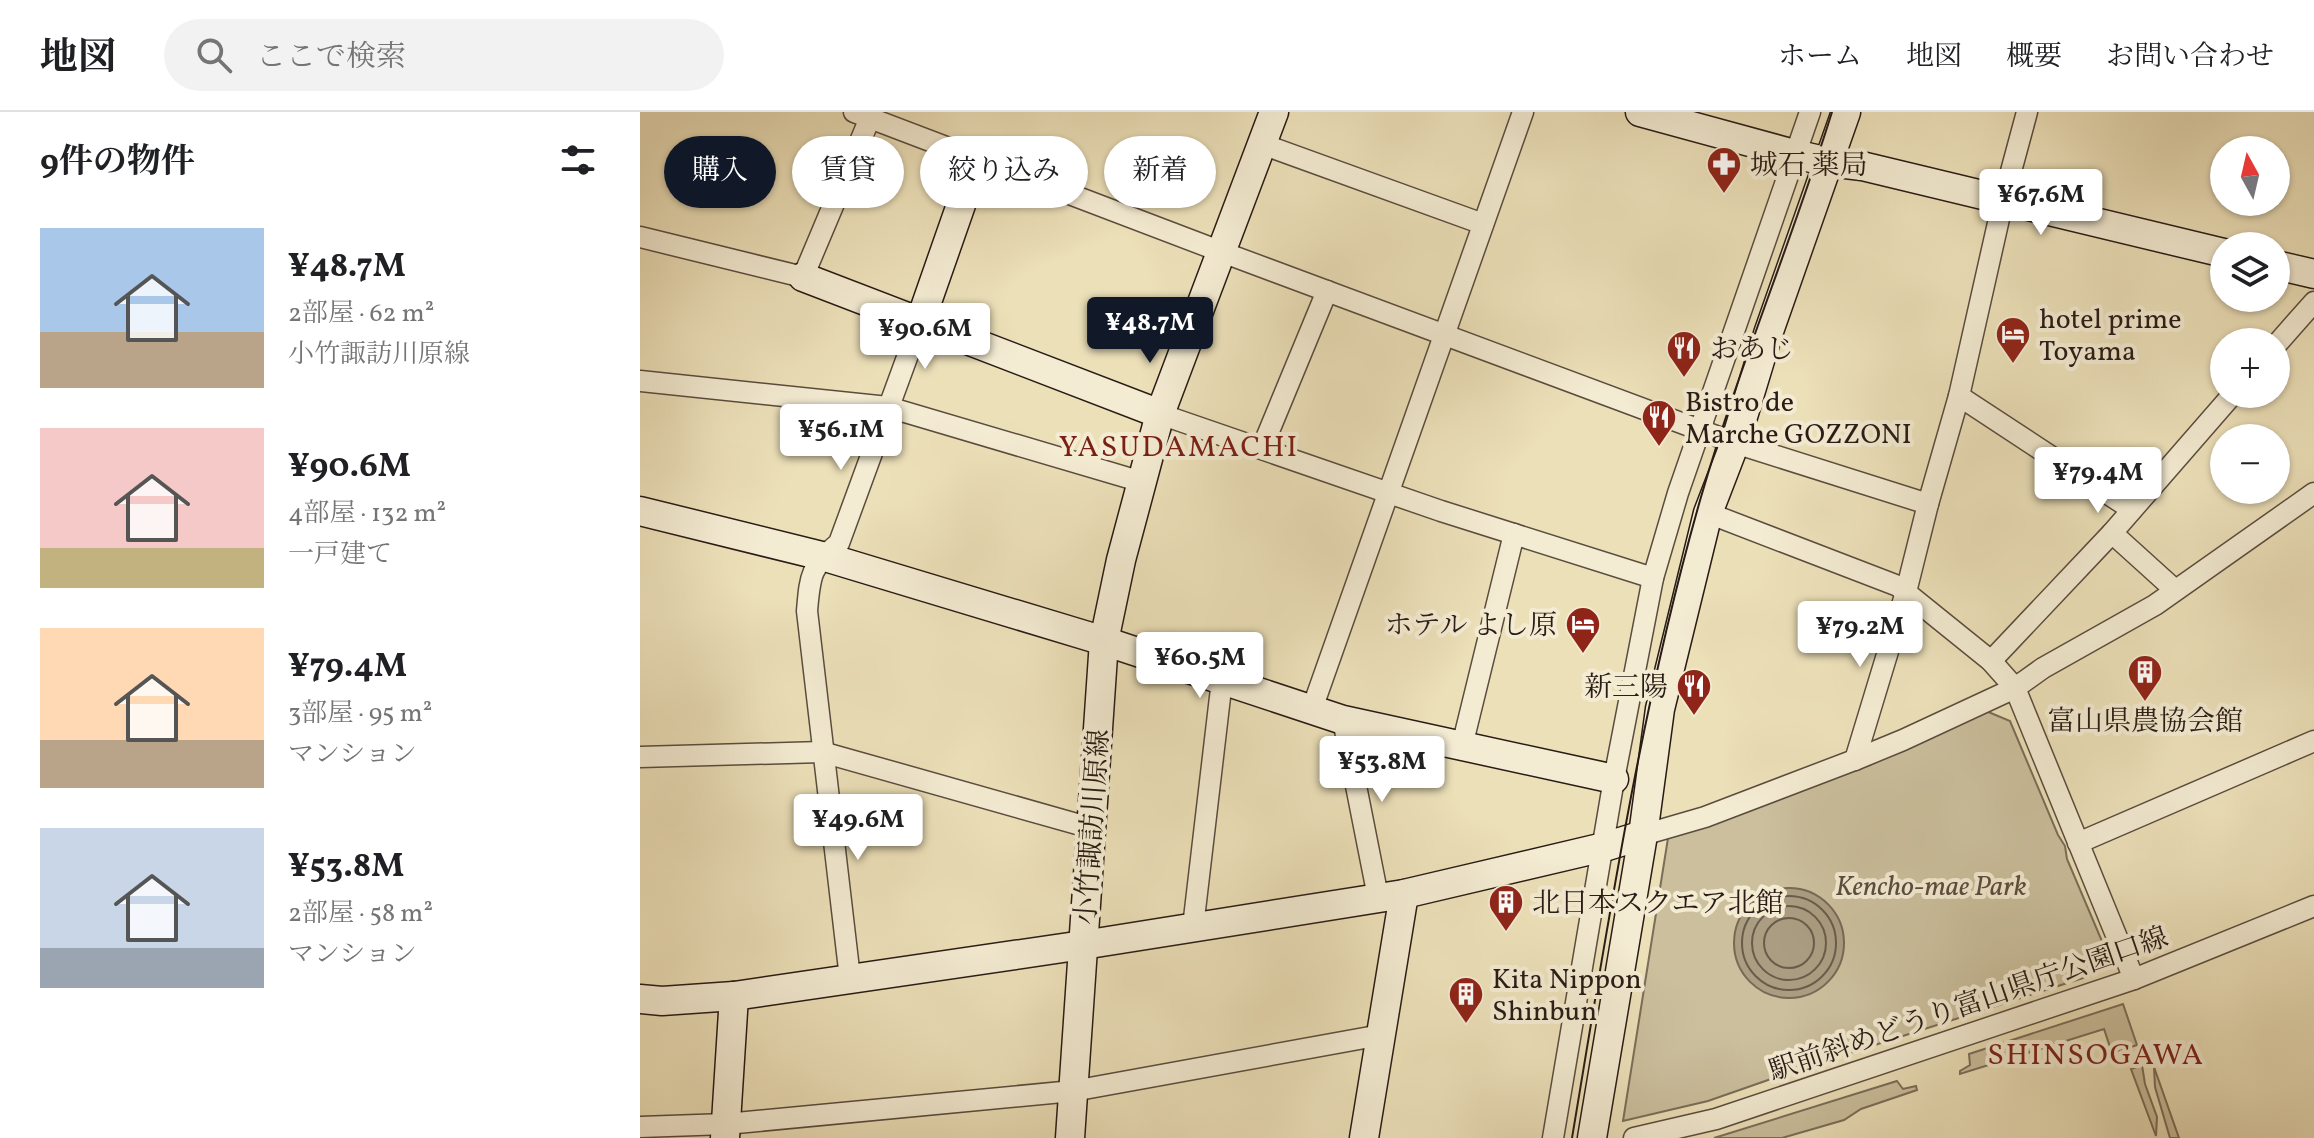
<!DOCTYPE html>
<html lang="ja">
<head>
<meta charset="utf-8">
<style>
	body { margin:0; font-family:Vollkorn,"Noto Serif JP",serif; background:#f2f2f2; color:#202124; height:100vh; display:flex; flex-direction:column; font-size:30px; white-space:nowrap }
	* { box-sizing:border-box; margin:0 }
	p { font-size:26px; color:#757577 }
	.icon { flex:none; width:44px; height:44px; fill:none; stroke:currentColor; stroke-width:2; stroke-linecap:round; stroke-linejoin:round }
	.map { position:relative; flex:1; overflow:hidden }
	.drawer { display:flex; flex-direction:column; background:#fff; width:640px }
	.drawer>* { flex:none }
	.banner { position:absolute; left:24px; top:24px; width:760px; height:72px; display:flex; gap:16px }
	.needle { width:52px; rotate:352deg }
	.controls { position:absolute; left:1570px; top:24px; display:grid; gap:16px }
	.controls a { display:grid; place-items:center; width:80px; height:80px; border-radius:50%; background:#fff; box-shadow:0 2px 6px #0004; font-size:40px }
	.price { position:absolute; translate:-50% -68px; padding:0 18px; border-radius:8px; background:#fff; color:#222; font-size:26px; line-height:52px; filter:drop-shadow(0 2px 4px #0008) }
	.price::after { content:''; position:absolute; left:50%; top:48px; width:24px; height:18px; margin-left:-12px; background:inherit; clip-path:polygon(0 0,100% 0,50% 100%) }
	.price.selected { background:#111827; color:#fff }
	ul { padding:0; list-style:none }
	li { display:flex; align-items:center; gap:24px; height:200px; padding:0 40px }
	li span { display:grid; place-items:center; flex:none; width:224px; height:160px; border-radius:0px; color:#555 }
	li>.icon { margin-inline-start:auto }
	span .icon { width:96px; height:96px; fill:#fffc; stroke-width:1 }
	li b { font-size:34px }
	h2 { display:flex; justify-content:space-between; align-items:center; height:96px; padding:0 40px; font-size:34px }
	.pill { padding:0 28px; border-radius:36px; background:#fff; box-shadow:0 2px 6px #0004; font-size:28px; line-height:72px }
	.pill.selected { background:#111827; color:#fff }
	header { display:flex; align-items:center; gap:48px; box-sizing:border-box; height:112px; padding:0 40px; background:#fff; border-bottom:2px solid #e0e0e0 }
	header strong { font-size:38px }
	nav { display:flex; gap:44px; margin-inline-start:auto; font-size:28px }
	.search { width:560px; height:72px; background:#f2f2f2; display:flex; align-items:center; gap:20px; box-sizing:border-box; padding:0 28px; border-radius:44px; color:#757577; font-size:30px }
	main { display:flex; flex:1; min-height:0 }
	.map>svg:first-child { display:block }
</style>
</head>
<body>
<header>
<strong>地図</strong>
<div class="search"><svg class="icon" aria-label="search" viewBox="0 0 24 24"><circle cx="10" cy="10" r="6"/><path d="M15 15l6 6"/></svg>ここで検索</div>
<nav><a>ホーム</a><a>地図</a><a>概要</a><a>お問い合わせ</a></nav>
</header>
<main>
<section class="drawer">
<h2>9件の物件<svg class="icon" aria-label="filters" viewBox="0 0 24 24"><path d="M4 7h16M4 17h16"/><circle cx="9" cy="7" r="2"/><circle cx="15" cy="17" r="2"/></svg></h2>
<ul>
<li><span style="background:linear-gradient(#a9c7e8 65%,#b9a48a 0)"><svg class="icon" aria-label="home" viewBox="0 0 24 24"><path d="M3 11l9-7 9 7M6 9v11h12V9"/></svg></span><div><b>¥48.7M</b><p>2部屋 · 62 m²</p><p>小竹諏訪川原線</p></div></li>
<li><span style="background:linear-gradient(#f6c9c9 75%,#c2b280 0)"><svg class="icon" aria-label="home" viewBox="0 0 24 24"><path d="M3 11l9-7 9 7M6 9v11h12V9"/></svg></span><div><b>¥90.6M</b><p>4部屋 · 132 m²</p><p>一戸建て</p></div></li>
<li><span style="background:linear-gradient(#ffd9b3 70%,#b9a48a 0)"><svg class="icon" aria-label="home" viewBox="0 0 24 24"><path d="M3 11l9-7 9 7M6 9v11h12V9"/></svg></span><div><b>¥79.4M</b><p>3部屋 · 95 m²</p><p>マンション</p></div></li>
<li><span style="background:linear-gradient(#c9d6e8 75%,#9aa5b1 0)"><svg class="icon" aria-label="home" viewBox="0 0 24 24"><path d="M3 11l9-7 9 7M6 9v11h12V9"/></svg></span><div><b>¥53.8M</b><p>2部屋 · 58 m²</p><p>マンション</p></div></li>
</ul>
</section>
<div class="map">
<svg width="1674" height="1026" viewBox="0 0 1674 1026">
	<rect width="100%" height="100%" fill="#ece0b9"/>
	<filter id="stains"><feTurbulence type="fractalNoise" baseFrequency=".0025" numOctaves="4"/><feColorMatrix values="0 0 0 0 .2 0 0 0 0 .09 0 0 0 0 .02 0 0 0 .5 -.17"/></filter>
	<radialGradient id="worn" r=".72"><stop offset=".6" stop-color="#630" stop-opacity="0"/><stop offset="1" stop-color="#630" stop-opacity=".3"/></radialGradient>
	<g fill="#cbbf9d" stroke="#7a6d59" stroke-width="2">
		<path d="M1346,599L1370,609L1418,723L1425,734L1427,747L1467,841C1468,858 1456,861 1443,866L1151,960L1068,989L983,1009L1028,726L1230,653Z"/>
		<polygon points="1483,892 1497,933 1472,941 1464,917 1320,962 1320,959 1330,953 1329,942"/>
		<polygon points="1502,953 1505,972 1517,1005 1516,1024 1491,957"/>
		<polygon points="1514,955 1539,1026 1530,1026 1515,975"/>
		<polygon points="1257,969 1263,977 1276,974 1277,978 1221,997 1204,1008 1142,1026 1074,1026"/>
	</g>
	<circle fill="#aa9d81" stroke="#766956" stroke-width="2" cx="1149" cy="831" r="55"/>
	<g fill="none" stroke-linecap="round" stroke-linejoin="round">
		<g stroke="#6a5c4b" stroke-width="2">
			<circle cx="1149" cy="831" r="47"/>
			<circle cx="1149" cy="831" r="37"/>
			<circle cx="1149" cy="831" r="25"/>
		</g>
		<g stroke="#5a4c3e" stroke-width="23">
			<g id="street">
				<polyline points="214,0 582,140 1095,331 1288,392"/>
				<polyline points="622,32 843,112"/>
				<polyline points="0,125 163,165 230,6"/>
				<polyline points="1636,233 1674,190"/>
				<polyline points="0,269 248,295 502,370"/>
				<polyline points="1319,284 1491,397"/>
				<polyline points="520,302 801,399 1013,466"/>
				<polyline points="622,336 687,179"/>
				<polyline points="1068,401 1258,474 1351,549 1375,576 1494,867"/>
				<polyline points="1472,421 1535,478"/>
				<polyline points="1351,549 1472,421 1593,282"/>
				<polyline points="672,597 883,0"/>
				<polyline points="703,608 738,785"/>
				<polyline points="822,634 874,422"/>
				<polyline points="0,645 182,640 451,716"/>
				<polyline points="1215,648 1266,480 1288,392 1319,284 1363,89 1387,0"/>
				<polyline points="1003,723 1065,705 1217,647 1263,628 1375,576 1403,556 1515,493 1674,381"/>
				<polyline points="1438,731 1674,629"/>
				<polyline points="553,815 582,568"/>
				<path d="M210,866L167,499C170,464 170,455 199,431L280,210"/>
				<polyline points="0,1015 86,1012 433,979 741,923"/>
				<polyline points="913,1026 974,667 1013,466 1038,381 1170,0"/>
				<polyline points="994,1026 1076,1007 1494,867 1674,794"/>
			</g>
		</g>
		<g stroke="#291b15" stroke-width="31">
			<g id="secondary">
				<polyline points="1000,0 1154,42 1189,50 1222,54 1584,141"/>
				<polyline points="1636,153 1674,162"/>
				<polyline points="163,165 520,302"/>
				<polyline points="280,210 337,47"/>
				<polyline points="0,399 182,444 464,529 703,608 974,667"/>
				<polyline points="0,887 22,889 94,884 443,833 764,782 964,735 1003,723"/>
				<polyline points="85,1026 94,884"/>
				<polyline points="430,1026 464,529 481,448 520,302 634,0"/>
				<polyline points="724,1026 764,782"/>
				<polyline points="952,1026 1003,723 1020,597 1068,401 1095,331 1128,222 1206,0"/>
			</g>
		</g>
		<use href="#street" stroke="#f3ebd2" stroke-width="20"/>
		<use href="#secondary" stroke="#f3ebd2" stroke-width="28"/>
		<path stroke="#291b15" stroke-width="2" d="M932,1026C968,811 1001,594 1061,385C1099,254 1152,129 1192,0"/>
	</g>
	<defs>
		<g id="pharmacy-pin" transform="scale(1.8)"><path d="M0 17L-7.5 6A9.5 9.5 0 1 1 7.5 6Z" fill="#8f2418" stroke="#f3ebd2"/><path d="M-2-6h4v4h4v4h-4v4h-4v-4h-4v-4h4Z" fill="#fff"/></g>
		<g id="hotel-pin" transform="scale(1.8)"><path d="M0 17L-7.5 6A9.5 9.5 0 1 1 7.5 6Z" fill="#8f2418" stroke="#f3ebd2"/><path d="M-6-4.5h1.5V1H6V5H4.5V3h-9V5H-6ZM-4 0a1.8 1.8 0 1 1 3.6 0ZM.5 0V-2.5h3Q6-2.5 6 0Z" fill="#fff"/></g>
		<g id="restaurant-pin" transform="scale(1.8)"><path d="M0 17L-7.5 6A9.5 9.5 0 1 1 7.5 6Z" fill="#8f2418" stroke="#f3ebd2"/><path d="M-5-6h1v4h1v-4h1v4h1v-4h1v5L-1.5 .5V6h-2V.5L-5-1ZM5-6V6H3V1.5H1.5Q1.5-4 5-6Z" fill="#fff"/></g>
		<g id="building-pin" transform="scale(1.8)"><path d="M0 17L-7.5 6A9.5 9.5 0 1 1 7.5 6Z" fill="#8f2418" stroke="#f3ebd2"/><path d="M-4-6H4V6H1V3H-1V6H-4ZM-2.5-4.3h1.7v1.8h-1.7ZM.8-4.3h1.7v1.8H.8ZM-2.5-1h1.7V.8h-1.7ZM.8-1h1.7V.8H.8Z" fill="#fff"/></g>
	</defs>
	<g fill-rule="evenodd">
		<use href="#pharmacy-pin" x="1084" y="52"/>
		<use href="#hotel-pin" x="1373" y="222"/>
		<use href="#restaurant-pin" x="1044" y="236"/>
		<use href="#restaurant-pin" x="1019" y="305"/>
		<use href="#hotel-pin" x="943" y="512"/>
		<use href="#building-pin" x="1505" y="560"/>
		<use href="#restaurant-pin" x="1054" y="574"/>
		<use href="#building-pin" x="866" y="790"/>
		<use href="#building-pin" x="826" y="882"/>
	</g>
	<g text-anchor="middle" stroke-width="8" stroke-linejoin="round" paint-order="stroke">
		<g font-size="28" fill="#291b15" stroke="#f3ebd2" text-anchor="start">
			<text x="1110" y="62">城石 薬局</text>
			<text x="1399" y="216">hotel prime<tspan x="1399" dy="32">Toyama</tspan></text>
			<text x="1070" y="246">おあじ</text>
			<text x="1045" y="299">Bistro de<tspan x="1045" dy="32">Marche GOZZONI</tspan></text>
			<text x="917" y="522" text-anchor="end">ホテル よし原</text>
			<text x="1028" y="584" text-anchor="end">新三陽</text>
			<text x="1505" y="618" text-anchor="middle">富山県農協会館</text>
			<text x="892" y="800">北日本スクエア北館</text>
			<text x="852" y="876">Kita Nippon<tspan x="852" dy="32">Shinbun</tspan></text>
		</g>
		<g font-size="28" fill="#291b15" stroke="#f3ebd2">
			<text transform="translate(451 715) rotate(-86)" y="10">小竹諏訪川原線</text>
			<text transform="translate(1328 891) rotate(-19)" y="10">駅前斜めどうり富山県庁公園口線</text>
		</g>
		<g font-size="28" font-style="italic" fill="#5a4c3e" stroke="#f3ebd2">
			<text x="1291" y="783">Kencho-mae Park</text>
		</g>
		<g font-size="30" letter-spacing="2" fill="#7a1f14" stroke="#f3ebd2">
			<text x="539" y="344">YASUDAMACHI</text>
			<text x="1456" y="952">SHINSOGAWA</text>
		</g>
	</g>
	<rect width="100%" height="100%" filter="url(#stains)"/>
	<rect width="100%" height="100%" fill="url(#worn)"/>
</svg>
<div class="controls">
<a><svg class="needle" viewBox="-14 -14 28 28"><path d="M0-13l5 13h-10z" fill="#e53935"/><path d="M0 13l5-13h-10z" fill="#757577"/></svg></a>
<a><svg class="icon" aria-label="layers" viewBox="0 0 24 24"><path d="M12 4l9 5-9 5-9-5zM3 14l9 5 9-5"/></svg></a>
<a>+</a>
<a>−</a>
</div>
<b class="price" style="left:1401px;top:125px">¥67.6M</b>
<b class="price selected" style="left:510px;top:253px">¥48.7M</b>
<b class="price" style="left:285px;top:259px">¥90.6M</b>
<b class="price" style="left:201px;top:360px">¥56.1M</b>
<b class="price" style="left:1458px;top:403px">¥79.4M</b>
<b class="price" style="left:1220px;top:557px">¥79.2M</b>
<b class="price" style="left:560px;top:588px">¥60.5M</b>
<b class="price" style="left:742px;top:692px">¥53.8M</b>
<b class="price" style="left:218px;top:750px">¥49.6M</b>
<div class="banner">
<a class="pill selected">購入</a>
<a class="pill">賃貸</a>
<a class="pill">絞り込み</a>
<a class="pill">新着</a>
</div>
</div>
</main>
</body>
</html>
